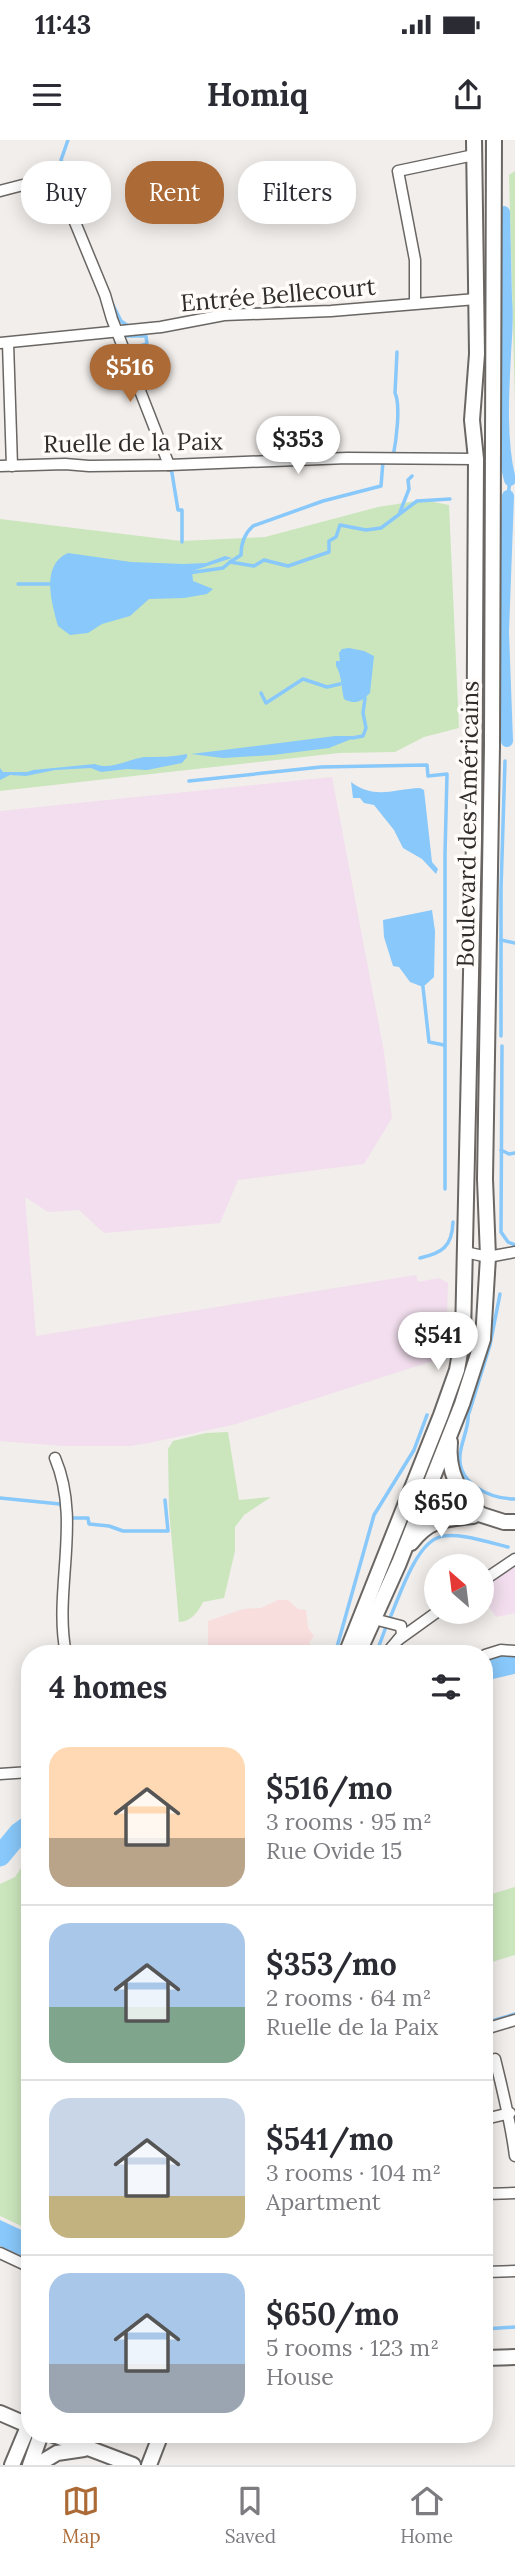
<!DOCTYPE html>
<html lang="en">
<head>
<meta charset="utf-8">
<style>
	body { margin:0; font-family:Lora,serif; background:#f7f7f7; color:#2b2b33; height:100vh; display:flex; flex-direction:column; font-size:26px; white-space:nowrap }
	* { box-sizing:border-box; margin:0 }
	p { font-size:23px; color:#7c7c81 }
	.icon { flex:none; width:38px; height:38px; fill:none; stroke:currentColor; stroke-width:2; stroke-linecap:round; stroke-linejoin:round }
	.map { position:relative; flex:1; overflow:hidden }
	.panel { position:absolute; left:21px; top:1505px; width:472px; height:798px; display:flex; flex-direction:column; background:#fff; border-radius:28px; box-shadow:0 4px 18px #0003 }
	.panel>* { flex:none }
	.top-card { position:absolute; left:21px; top:21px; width:474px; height:63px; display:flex; gap:14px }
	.needle { width:46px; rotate:332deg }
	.controls { position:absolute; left:424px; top:1414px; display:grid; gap:14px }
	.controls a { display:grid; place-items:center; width:70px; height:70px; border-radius:50%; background:#fff; box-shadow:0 4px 18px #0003; font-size:35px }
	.price { position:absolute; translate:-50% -60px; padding:0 16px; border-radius:24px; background:#fff; color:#222; font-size:23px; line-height:46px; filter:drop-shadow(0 2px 4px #0008) }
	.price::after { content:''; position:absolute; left:50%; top:42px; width:21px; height:16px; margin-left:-10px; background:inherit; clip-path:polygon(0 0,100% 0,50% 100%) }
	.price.on { background:#ac6a36; color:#fff }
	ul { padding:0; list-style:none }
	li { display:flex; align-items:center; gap:21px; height:175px; padding:0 28px }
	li+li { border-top:2px solid #e1e1e2 }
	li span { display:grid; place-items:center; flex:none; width:196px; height:140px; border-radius:21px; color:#555 }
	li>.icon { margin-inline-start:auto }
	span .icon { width:84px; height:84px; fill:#fffc; stroke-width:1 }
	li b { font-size:30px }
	h2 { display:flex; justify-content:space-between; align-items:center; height:84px; padding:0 28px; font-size:30px }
	.pill { padding:0 24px; border-radius:28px; background:#fff; box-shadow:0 4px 18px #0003; font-size:24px; line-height:63px }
	.pill.on { background:#ac6a36; color:#fff }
	.status { display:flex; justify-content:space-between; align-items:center; height:49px; padding:0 35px; background:#fff; direction:ltr }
	.status svg { height:19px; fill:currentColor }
	header { display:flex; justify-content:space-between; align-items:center; height:91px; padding:0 28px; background:#fff; font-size:32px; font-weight:700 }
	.tab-bar { display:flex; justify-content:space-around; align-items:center; height:98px; border-top:2px solid #e1e1e2; background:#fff; font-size:19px; color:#7c7c81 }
	.tab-bar a { display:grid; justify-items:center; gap:4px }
	.tab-bar .on { color:#ac6a36 }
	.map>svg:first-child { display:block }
</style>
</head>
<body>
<div class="status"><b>11:43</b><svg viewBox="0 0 49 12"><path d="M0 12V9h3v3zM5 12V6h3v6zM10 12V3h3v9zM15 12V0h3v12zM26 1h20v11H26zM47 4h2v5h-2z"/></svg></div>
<header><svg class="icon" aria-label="menu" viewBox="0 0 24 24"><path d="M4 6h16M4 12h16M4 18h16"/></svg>Homiq<svg class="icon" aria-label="share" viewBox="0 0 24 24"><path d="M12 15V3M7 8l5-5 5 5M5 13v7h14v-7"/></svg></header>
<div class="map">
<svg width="515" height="2325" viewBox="0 0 515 2325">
	<rect width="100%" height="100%" fill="#f2eeeb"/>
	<g fill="#f2deee">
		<polygon points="332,637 384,912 392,978 364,1024 238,1040 220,1083 104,1093 79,1070 48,1072 25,1057 36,1196 416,1135 418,1142 439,1138 448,1143 447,1178 433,1221 236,1284 149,1303 130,1306 64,1306 0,1301 0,671"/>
		<polygon points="515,1425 515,1473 496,1477 481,1455 481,1445"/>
	</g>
	<polygon fill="#f9dede" points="278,1460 288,1460 298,1469 306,1470 308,1488 314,1496 309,1503 317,1514 208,1514 208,1481 243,1469 261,1468"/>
	<g fill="#cbe6bd">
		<polygon points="515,31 515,263 509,35"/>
		<polygon points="423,360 449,365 459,588 424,597 395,612 339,613 0,651 0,379 181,401 265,397 378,367"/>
		<path d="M228,1292L239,1360L271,1357L244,1375L235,1387V1411L224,1458L203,1462C198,1472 191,1482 179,1482L169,1369L168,1309L173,1301L206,1293Z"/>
		<polygon points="30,1715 30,2090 0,2076 0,1744 15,1737"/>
		<polygon points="515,1747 515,1815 485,1824 485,1756"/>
	</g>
	<g fill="#88c8fa">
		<path d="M68,413L131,422L184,424L206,423L225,416L232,418L192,431L193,441L213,449L207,454L184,458L149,459L130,476L102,484L88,493L70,495L58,486C52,464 40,425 68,413Z"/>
		<path d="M349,508L364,511L374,516L370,553C361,562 355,565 344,559C341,548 342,535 336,526V521H340L339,513L342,509Z"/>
		<polygon points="335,596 353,596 354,598 329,608 273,615 223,618 191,614"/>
		<path d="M187,614V617L182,623L147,630L127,629L101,632L91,628L55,630L26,636L10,635L0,640V628L3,632H27L33,630L95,624C111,631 130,618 146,617C160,617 172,617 187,614Z"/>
		<path d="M351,642C375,660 393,649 420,648L424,650L432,722L438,729L436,734L422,719L403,708L394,690L374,665L364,663L360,658H353Z"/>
		<polygon points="432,770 435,791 434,837 423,847 410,842 399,827 393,826 384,797 383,780"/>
		<polygon points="0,2080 30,2094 30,2120 0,2106"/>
	</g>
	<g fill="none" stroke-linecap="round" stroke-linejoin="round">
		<g stroke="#88c8fa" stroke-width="3.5">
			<polyline points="51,34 60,33 63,37 80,82"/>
			<polyline points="61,34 65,28 61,20 68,0"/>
			<polyline points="111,161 121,181 131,188"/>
			<polyline points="121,196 146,196 147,204 140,206 136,228"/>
			<path d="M393,317C396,302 401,266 395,253L397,212"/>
			<polyline points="171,327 178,370 182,370 182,402"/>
			<polyline points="505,358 508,356 510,340 515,337"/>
			<polyline points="400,372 409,349 408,340 412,336"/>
			<path d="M230,422L241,415C241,403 244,394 253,386L323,361L381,346L383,321H381"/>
			<polyline points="188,433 223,428 230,422 254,426 264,420 288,426 329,412 329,401 336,397 340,385 366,390 381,388 417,361 450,359"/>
			<polyline points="18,444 55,444"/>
			<polyline points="261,553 266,563 303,539 327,547 340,544"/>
			<polyline points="352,598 363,596 366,588 363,573 365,558"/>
			<polyline points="189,641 321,627 427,625 428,636 447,634 445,714 445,1049"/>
			<polyline points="501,800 515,803"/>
			<polyline points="423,847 429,902 444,905"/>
			<polyline points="501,896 501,749 505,621"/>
			<polyline points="502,906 501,1092 508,1102 515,1105"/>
			<polyline points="501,1010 509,1014 515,1013"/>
			<path d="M420,1118C442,1113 452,1107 453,1082"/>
			<path d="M468,1273C470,1285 461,1302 460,1315C457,1344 491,1359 515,1359"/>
			<polyline points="469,1273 490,1205 500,1154"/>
			<polyline points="0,1358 60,1364 64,1371"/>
			<polyline points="67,1378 88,1378 89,1384 109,1386 123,1391 168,1391 165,1360"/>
			<path d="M390,1478C399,1457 415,1407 437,1398C453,1390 491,1403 508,1407"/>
			<polyline points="335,1514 374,1375 414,1310 427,1275"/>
			<polyline points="376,1514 387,1484"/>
			<polyline points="485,1883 515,1874"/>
			<polyline points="485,2189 515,2187"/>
		</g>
		<g stroke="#88c8fa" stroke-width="12">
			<path d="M504,72L506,159C508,177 506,195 505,214C503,252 500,303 510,340"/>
			<polyline points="507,601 503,492 508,356"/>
		</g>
		<g stroke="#88c8fa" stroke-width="21">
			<polyline points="485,1530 515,1523"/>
			<polyline points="0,1716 19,1693 30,1685"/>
		</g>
		<g stroke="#696663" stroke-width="13">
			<g id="street">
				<polyline points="0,51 50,38 58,41 105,155 112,179 169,325"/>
				<polyline points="415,163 415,120 398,31 474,15"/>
				<polyline points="0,203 161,187 224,175 331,171 476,159"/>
				<polyline points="8,203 12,326"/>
				<polyline points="0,326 65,324 89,326 169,325 347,318 476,319"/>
				<polyline points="465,1112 488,1117 515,1112"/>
				<path d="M55,1318C82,1381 53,1450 66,1514"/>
				<polyline points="481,1442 515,1419"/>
				<polyline points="374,1479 401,1486 402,1495 386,1514"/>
				<polyline points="398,1500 437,1472"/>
				<polyline points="485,1515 501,1510 515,1511"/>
				<polyline points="0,1634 30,1632"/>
				<polyline points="485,1889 515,1880"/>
				<path d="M495,1919C503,1952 511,1983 515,2016"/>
				<polyline points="485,1979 510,1973"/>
				<polyline points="485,2054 515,2053"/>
				<polyline points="0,2113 30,2127"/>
				<polyline points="485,2132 515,2131"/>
			</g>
		</g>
		<g stroke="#696663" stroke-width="18">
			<g id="secondary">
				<path d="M450,1302C447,1332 459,1353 480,1374"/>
				<polyline points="416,1354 504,1382 515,1382"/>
				<path d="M411,1403C429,1379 445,1379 473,1376"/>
				<polyline points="346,1514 441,1275 457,1230 463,1195 474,699 476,319 472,280 477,214 474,0"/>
				<polyline points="358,1514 399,1423 462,1264 483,1199 488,1117 485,1039 492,606 494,0"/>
				<polyline points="485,2218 515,2217"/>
				<polyline points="0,2273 30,2286"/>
				<polyline points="51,2294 133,2325"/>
				<polyline points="12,2325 30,2282"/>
				<polyline points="30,2325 41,2294"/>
				<polyline points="37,2325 57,2313 84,2309"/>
				<polyline points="149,2325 161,2294"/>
			</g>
		</g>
		<use href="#street" stroke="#fff" stroke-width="10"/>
		<use href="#secondary" stroke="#fff" stroke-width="14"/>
	</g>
	<g text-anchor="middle" stroke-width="7" stroke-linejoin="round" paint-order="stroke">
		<g font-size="24" fill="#2f2d2c" stroke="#fffcf9">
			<text transform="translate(278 155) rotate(-5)" y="8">Entrée Bellecourt</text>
			<text transform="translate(133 303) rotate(-1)" y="8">Ruelle de la Paix</text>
			<text transform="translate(468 684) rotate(-89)" y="8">Boulevard des Américains</text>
		</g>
	</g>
</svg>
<div class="controls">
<a><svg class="needle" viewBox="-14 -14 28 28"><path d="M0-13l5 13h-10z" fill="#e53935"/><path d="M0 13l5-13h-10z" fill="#7c7c81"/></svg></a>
</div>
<b class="price on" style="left:130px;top:264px">$516</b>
<b class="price" style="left:298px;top:336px">$353</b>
<b class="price" style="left:438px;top:1232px">$541</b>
<b class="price" style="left:441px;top:1399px">$650</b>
<div class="top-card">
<a class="pill">Buy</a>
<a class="pill on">Rent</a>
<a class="pill">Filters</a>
</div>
<section class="panel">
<h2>4 homes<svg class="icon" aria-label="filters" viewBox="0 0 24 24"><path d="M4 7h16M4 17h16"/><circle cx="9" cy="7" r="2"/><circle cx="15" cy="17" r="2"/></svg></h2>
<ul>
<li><span style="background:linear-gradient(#ffd9b3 65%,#b9a48a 0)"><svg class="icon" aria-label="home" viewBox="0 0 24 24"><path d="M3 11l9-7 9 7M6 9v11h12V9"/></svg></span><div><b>$516/mo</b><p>3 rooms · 95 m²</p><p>Rue Ovide 15</p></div></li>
<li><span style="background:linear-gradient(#a9c7e8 60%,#7fa58c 0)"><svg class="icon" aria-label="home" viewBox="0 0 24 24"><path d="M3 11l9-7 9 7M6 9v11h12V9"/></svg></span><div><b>$353/mo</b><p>2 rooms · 64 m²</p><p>Ruelle de la Paix</p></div></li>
<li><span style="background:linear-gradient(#c9d6e8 70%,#c2b280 0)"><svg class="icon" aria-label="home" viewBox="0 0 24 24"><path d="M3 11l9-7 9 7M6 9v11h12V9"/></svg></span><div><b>$541/mo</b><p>3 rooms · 104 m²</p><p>Apartment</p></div></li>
<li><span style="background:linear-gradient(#a9c7e8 65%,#9aa5b1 0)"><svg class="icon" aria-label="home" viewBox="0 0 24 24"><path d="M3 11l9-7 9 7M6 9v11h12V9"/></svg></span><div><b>$650/mo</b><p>5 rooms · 123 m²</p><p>House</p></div></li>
</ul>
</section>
</div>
<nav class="tab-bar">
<a class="on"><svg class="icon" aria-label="map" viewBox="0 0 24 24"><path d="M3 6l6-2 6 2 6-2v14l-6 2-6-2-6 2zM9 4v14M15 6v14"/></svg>Map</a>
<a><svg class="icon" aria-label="saved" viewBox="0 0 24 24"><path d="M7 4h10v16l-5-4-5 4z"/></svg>Saved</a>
<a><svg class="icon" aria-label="home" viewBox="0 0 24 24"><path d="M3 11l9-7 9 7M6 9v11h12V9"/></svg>Home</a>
</nav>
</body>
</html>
